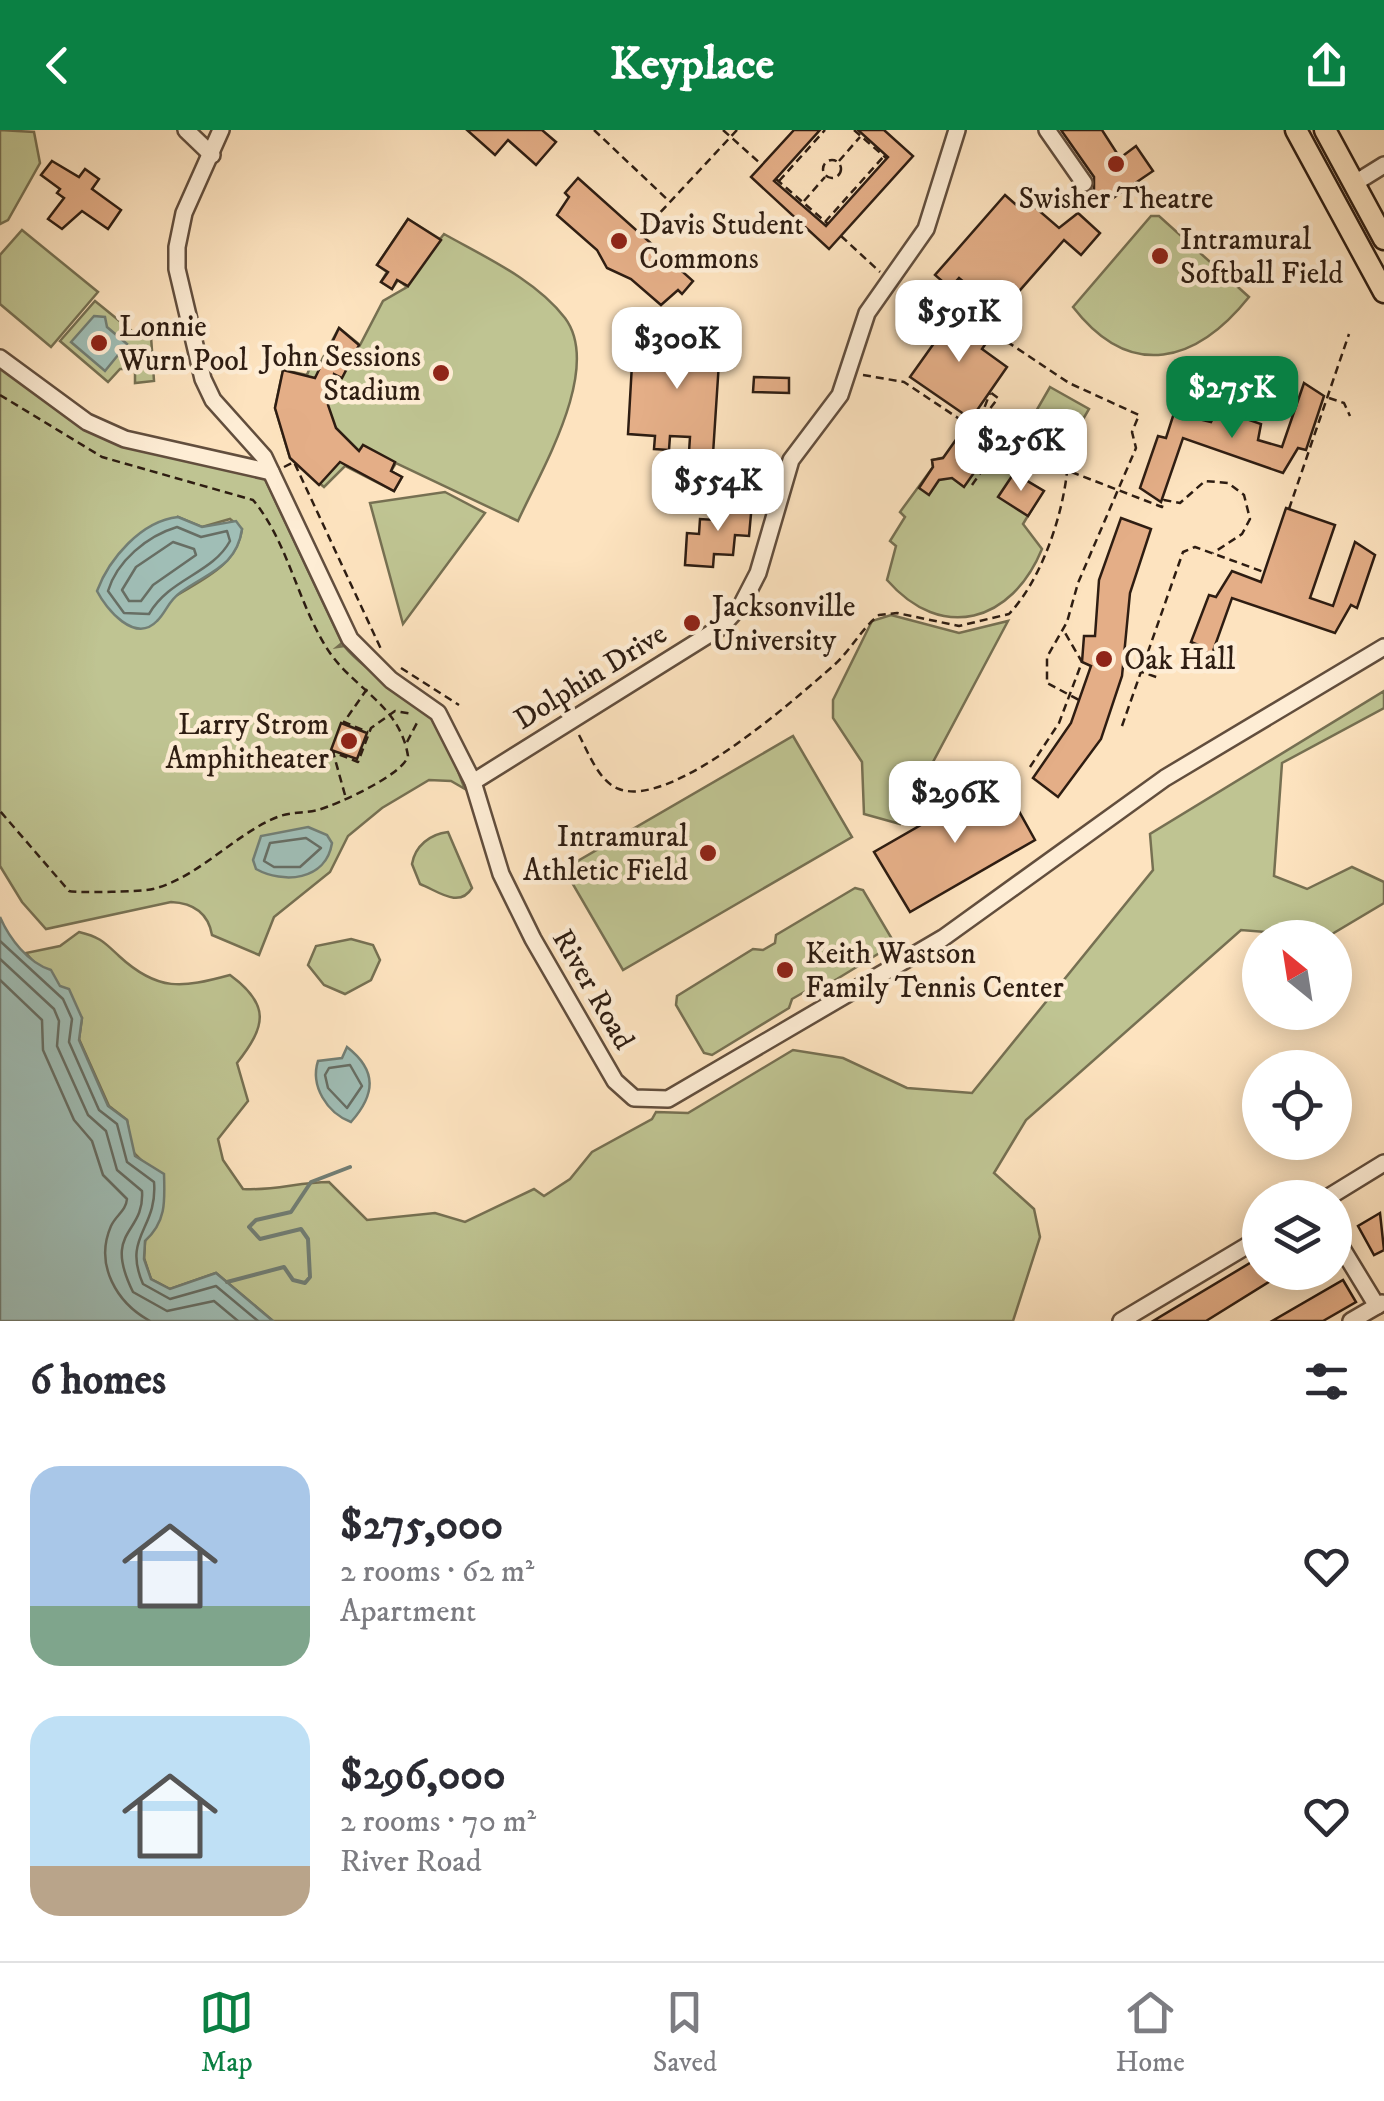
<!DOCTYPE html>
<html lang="en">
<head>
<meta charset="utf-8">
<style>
	body { margin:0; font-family:"IM FELL DW Pica",serif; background:#f2f2f3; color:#2b2b33; height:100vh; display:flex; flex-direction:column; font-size:38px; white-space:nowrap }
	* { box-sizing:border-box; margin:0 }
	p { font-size:32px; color:#7c7c81 }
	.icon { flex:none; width:55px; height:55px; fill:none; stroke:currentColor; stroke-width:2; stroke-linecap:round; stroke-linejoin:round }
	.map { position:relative; height:1191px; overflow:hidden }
	.side { display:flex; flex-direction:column; background:#fff; flex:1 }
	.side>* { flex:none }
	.needle { width:65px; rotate:330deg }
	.buttons { position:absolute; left:1242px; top:790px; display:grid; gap:20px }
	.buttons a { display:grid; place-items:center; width:110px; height:110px; border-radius:50%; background:#fff; box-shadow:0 5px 25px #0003; font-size:50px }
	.price { position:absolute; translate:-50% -85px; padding:0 22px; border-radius:20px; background:#fff; color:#222; font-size:32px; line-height:65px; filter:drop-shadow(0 2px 5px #0008) }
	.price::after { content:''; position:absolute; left:50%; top:60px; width:30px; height:22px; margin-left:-15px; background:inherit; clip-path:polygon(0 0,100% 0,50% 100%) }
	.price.on { background:#0b8043; color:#fff }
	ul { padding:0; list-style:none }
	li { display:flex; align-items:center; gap:30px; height:250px; padding:0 30px }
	li span { display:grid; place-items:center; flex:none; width:280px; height:200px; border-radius:30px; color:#555 }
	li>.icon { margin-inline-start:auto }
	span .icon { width:120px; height:120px; fill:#fffc; stroke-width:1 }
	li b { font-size:42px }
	h2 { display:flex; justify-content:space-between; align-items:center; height:120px; padding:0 30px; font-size:42px }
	header { display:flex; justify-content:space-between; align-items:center; height:130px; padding:0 30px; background:#0b8043; color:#fff; font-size:45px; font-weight:700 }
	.menu { display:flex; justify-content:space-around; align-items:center; height:140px; border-top:2px solid #e1e1e2; background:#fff; font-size:28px; color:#7c7c81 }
	.menu a { display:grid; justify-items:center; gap:5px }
	.menu .on { color:#0b8043 }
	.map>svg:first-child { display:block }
</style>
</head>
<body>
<header><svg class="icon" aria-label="back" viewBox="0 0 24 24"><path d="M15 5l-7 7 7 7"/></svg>Keyplace<svg class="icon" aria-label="share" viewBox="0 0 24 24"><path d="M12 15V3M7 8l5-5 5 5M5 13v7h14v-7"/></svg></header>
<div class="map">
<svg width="1384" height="1191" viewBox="0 0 1384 1191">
	<rect width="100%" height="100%" fill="#fde3bf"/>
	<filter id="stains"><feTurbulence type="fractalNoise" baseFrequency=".002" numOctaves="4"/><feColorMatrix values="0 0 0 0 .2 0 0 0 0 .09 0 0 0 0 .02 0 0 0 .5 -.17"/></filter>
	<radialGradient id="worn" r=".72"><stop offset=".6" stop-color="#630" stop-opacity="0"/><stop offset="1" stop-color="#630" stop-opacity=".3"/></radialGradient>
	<g fill="#bfc492" stroke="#767052" stroke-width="2.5" fill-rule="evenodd">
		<polygon points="0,0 34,2 40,33 8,90 0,94"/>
		<path d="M1151,86H1159L1249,167C1197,232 1131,252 1073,177Z"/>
		<path d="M408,89L440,109L444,104C485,127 536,150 565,188C603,239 540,342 518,391L396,333L391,341L402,347L394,361L345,336L324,357L290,328L275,278L283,240L307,245L312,232L319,235L339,198L360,215L383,171L407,157L398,150L392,159L381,152L387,142L377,135Z"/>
		<polygon points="22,100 98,162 51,217 0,174 0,125"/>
		<polygon points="95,171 138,206 151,206 154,251 135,253 135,239 120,239 108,252 60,211"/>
		<path d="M0,235L83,298L138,319L265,349L342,513L337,517L344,516C368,545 405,559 431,586C448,604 455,637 465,659L451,651L429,650L382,678L348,706L330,742L274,787L259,825L212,805C208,782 193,773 171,772L46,799L22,772L0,736ZM178,387L202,397L230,389L242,399C236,439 197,451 166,472Z"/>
		<polygon points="1050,257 1089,279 1063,324 1024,302"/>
		<path d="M973,303L990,320L987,326L1043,361L1023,394L1042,419C1012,492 942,513 887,450L896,416L890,411L905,387L900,382L933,337L932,330L946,327Z"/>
		<polygon points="445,362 485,383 403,494 370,373"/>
		<polygon points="891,485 959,503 1008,491 900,694 864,684 862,632 833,588 833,570 872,491"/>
		<path d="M1384,561V578L1282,633L1274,746L1307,759L1352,737L1384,752V773L1327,807L1241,800L1026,990L994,1043L1034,1079L1040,1107L1013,1191H273L216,1143L170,1159L151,1149L144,1128L150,1039L132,1021L127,990L109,976L79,909L82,888L26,823L60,816L79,802C100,807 104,812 119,826C158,862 182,858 230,845C271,875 266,896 237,933L248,971L218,1009L223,1030L243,1059C273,1061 299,1052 329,1052L367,1090L435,1083L465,1092L534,1059L544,1066L570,1049L592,1022L652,989L656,982L688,983L793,920L843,928L907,958L972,963L1153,740L1150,704Z"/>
		<polygon points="793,606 852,707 623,840 564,739"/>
		<path d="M448,702L472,758C459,779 438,761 420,754L412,734C415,716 430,704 448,702Z"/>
		<polygon points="855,758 863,760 892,809 891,816 814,863 806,861 792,869 789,878 712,925 704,923 676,875 677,866 753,819 763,820 775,813 776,805"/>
		<polygon points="351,809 373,815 380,830 371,850 345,864 324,855 308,835 316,816"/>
	</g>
	<g fill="#a0beb6" stroke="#727e74" stroke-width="2.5">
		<polygon points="94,186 105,187 107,197 127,214 105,241 71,212"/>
		<path d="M178,387L202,397L236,391L242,399C237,436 209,442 181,462C168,471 167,481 157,491C135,514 106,479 97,461C109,429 141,391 178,387Z"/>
		<path d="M308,697L327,705L332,713C326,751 283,754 256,739L253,730L261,706Z"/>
		<path d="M0,787C9,808 28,833 51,840L60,856L69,859L82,888L79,910L108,976L127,990L135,1026L164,1044C165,1072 166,1092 145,1111L144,1129L151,1149L170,1159L216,1143L273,1191H0Z"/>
		<path d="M347,917C378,941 375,965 351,992C327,983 310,956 318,931L342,928Z"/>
	</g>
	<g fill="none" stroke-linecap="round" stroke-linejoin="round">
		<g stroke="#676e64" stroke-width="2.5">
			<path d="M177,397L201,407L227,401L230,411C212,444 170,448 149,484L124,483L108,461C117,431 147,406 177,397Z"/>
			<polygon points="173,412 194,419 196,425 153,455 141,471 129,471 122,460 136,437"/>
			<polygon points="306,708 321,718 300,737 274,737 264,731 270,713"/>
			<path d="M0,811L63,869L72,889L69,912L99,980L117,994L127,1032L154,1052C158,1099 122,1106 143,1154L170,1169L216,1156L258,1191"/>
			<path d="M0,829L54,879L59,891L57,916L88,985L106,1001L117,1040L142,1061C145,1105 102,1099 133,1162L167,1181L214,1171L238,1191"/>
			<path d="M0,850L42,890L43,920L74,990L92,1011L103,1045L127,1069C126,1081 116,1085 111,1096C94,1135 117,1173 150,1191"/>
			<polygon points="350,935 362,956 347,978 328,958 325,945 329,938"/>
		</g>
		<polyline stroke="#727e74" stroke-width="4" points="227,1152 284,1137 293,1150 305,1153 310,1147 308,1109 301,1099 260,1109 249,1097 256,1090 291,1082 311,1052 350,1037"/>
	</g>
	<g fill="#e4ae87" stroke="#2e1d12" stroke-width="2.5">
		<polygon points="467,0 542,0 556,12 536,35 508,10 495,25"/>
		<polygon points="794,0 820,0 774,51 826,96 888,27 858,0 884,0 913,26 829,119 751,47"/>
		<polygon points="1061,0 1102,0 1120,28 1136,16 1153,41 1097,79 1085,64 1094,59 1094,47"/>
		<polygon points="52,31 79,47 85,39 99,49 92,59 121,80 108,99 82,81 62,99 48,89 64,68 57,63 60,59 41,45"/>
		<polygon points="578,48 693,151 682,164 678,160 661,175 631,149 607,138 597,120 557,85 569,67 565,63"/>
		<polygon points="1005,65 1022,80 1029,72 1059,98 1078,83 1100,103 1081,125 1064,110 1007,175 991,161 984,169 959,148 950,158 935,145"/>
		<polygon points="408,89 441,110 408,156 397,150 392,159 381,152 388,142 377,135"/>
		<polygon points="949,177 991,206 982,219 1007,237 971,289 910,247 937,209 930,204"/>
		<polygon points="683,196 710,198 708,231 719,232 713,324 689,322 690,307 670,306 669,320 654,319 655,306 628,304 632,234 647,235 654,212 664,213 664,204 682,205"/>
		<polygon points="339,198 359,215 342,248 334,244 328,275 336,298 359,321 363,315 395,332 391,341 402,347 394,361 340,332 319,355 290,328 275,278 283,240 315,248"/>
		<polygon points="754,247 789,248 789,263 753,262"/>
		<polygon points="1304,253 1324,266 1306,320 1298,318 1283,343 1183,308 1161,372 1140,358 1158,306 1166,308 1174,283 1211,292 1218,279 1261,294 1258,310 1282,317"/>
		<polygon points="965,297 990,320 964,357 952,348 939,350 929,365 919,358 933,337 932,330 943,328"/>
		<polygon points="1014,343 1044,361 1028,386 998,367"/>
		<polygon points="718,371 752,373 749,406 735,405 733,425 714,424 713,437 685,435 687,403 699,404 700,389 716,390"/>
		<polygon points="1286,378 1335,395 1310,468 1333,476 1355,412 1375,425 1357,478 1351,475 1335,503 1232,468 1212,524 1200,520 1201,516 1191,512 1209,465 1216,467 1232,441 1261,452"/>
		<polygon points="1121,388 1151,399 1130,463 1122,546 1101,609 1058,667 1033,648 1071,593 1091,536 1082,532 1084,506 1095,506 1099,450"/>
		<polygon points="341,593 367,603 357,629 331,620"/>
		<polygon points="1001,649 1035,710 910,782 874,722"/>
		<polygon points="1380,1083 1384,1120 1374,1125 1358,1096"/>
		<polygon points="1260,1127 1260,1142 1285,1142 1206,1191 1153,1191"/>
		<polygon points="1343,1150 1356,1172 1323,1191 1272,1191"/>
	</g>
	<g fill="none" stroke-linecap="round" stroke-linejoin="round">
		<g stroke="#624e3d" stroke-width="20">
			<g id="minor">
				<polyline points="186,0 212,25"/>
				<polyline points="221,0 184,83 177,117 177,139 203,249 213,270 264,327 350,509 391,550 438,583 473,652 501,744 533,809 615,951 634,968 668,969 943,808 1165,648 1384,517"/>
				<polyline points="1047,0 1084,53"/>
				<polyline points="1355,53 1384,35"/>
				<polyline points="0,228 87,292 125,309 271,342"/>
				<polyline points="473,652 721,497 742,474 758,443 791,330 840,265 867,183 926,99 957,0"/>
				<polyline points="1327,1068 1384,1033"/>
				<polyline points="1335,1107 1377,1176"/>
				<polyline points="1121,1191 1260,1108"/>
				<polyline points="1351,1191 1382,1173"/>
			</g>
		</g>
		<g stroke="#2e1d12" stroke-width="25">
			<g id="major">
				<polyline points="1296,0 1384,162"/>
				<polyline points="1325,0 1384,109"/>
			</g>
		</g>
		<g stroke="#2e1d12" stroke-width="2.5" stroke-dasharray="8 5" stroke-linecap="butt">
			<polyline points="594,0 669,71"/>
			<polyline points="723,0 762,35"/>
			<polyline points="854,0 886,28"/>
			<circle cx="832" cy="39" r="9"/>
			<polyline points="839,31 860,7"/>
			<polyline points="776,49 828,94"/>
			<polyline points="779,51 825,0"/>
			<polyline points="804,71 825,47"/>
			<polyline points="825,92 884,26"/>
			<polyline points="643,101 737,0"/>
			<polyline points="841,106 880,142"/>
			<polyline points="904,157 949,173 1069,253 1139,285 1132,302 1136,318 1078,453 1067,492 1047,527 1047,553 1079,570"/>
			<polyline points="863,245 904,252 1024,332 1074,343 1162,377 1164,370 1180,373 1205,351 1228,353 1244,365 1250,389 1242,404 1213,423"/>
			<path d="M0,265L102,327L253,370C289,413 298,476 330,523C356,560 400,576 408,626C403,645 338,674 318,680C305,683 292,682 280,686C235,703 200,747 153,759C144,762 76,763 69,761L0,681"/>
			<polyline points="1329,268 1344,273 1350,286"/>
			<polyline points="980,289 990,263"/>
			<polyline points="975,299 998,268 990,262"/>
			<polyline points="284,337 294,332 381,519"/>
			<polyline points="972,355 997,319"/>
			<polyline points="1289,379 1349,204"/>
			<polyline points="1124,536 1159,548"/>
			<polyline points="401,538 459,575"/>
			<polyline points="367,559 344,592 368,602"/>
			<polyline points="1122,596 1183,422 1195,417 1264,442"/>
			<path d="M579,605C588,622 599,652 619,659C672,679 794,570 833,536C851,520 861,499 879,485L897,483L959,496L1009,484C1041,450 1062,388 1067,342"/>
			<polyline points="407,612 419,589"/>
			<polyline points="1030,637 1059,593 1082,532 1064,501"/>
			<polyline points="345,665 333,622 358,632 371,598 395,581 413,584"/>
		</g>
		<use href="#minor" stroke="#feedd5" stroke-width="15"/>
		<use href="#major" stroke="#fde3bf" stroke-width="20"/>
	</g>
	<g fill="#8f2418" stroke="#feedd5" stroke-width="4">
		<circle cx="1116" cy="34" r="10"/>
		<circle cx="619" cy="111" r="10"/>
		<circle cx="1160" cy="126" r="10"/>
		<circle cx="99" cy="213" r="10"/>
		<circle cx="441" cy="243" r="10"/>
		<circle cx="692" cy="493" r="10"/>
		<circle cx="1104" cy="529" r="10"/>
		<circle cx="349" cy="611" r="10"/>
		<circle cx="708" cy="723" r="10"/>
		<circle cx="785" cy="840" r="10"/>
	</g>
	<g text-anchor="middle" stroke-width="9" stroke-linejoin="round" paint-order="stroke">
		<g font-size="30" fill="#2e1d12" stroke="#feedd5" text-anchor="start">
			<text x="1116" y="78" text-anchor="middle">Swisher Theatre</text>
			<text x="639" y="104">Davis Student<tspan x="639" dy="34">Commons</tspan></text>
			<text x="1180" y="119">Intramural<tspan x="1180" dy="34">Softball Field</tspan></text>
			<text x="119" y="206">Lonnie<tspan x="119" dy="34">Wurn Pool</tspan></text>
			<text x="421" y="236" text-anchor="end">John Sessions<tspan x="421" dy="34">Stadium</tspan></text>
			<text x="712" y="486">Jacksonville<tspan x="712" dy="34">University</tspan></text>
			<text x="1124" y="539">Oak Hall</text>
			<text x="329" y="604" text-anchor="end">Larry Strom<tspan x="329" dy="34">Amphitheater</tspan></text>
			<text x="688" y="716" text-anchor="end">Intramural<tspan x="688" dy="34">Athletic Field</tspan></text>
			<text x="805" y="833">Keith Wastson<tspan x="805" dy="34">Family Tennis Center</tspan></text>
		</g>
		<g font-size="30" fill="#2e1d12" stroke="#feedd5">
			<text transform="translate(590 546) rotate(-32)" y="10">Dolphin Drive</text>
			<text transform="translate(594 859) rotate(60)" y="10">River Road</text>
		</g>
	</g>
	<rect width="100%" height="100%" filter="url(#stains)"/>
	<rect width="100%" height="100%" fill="url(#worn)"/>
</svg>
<div class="buttons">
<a><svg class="needle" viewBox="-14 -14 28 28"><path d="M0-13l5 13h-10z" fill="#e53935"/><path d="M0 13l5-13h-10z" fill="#7c7c81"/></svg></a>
<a><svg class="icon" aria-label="locate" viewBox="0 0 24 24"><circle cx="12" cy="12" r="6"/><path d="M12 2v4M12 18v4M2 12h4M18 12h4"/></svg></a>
<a><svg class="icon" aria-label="layers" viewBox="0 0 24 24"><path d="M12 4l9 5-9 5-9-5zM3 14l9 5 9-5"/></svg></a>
</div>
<b class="price" style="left:959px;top:235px">$591K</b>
<b class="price" style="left:677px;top:262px">$300K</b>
<b class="price on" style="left:1232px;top:311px">$275K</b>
<b class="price" style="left:1021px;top:364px">$256K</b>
<b class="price" style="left:718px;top:404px">$554K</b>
<b class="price" style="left:955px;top:716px">$296K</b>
</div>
<section class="side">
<h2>6 homes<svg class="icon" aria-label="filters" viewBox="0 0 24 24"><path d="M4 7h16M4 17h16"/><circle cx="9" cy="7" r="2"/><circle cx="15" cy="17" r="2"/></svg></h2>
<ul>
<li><span style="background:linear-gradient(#a9c7e8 70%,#7fa58c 0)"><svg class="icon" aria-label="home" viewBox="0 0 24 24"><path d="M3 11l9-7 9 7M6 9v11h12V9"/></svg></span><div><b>$275,000</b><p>2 rooms · 62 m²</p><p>Apartment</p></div><svg class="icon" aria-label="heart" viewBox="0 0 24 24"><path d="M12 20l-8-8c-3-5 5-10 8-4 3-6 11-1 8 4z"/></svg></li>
<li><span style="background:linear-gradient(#bfe0f5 75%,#b9a48a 0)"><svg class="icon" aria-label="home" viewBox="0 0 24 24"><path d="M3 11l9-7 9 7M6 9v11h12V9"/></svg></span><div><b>$296,000</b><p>2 rooms · 70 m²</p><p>River Road</p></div><svg class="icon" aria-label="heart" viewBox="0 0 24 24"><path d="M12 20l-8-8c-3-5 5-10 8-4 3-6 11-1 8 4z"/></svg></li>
</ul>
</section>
<nav class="menu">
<a class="on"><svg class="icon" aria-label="map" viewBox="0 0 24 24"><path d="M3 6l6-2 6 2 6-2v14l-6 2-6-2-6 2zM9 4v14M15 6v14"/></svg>Map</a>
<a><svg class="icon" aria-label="saved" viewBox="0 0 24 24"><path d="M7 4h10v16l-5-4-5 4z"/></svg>Saved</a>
<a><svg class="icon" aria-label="home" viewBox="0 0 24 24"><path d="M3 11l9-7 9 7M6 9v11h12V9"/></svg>Home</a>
</nav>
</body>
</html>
